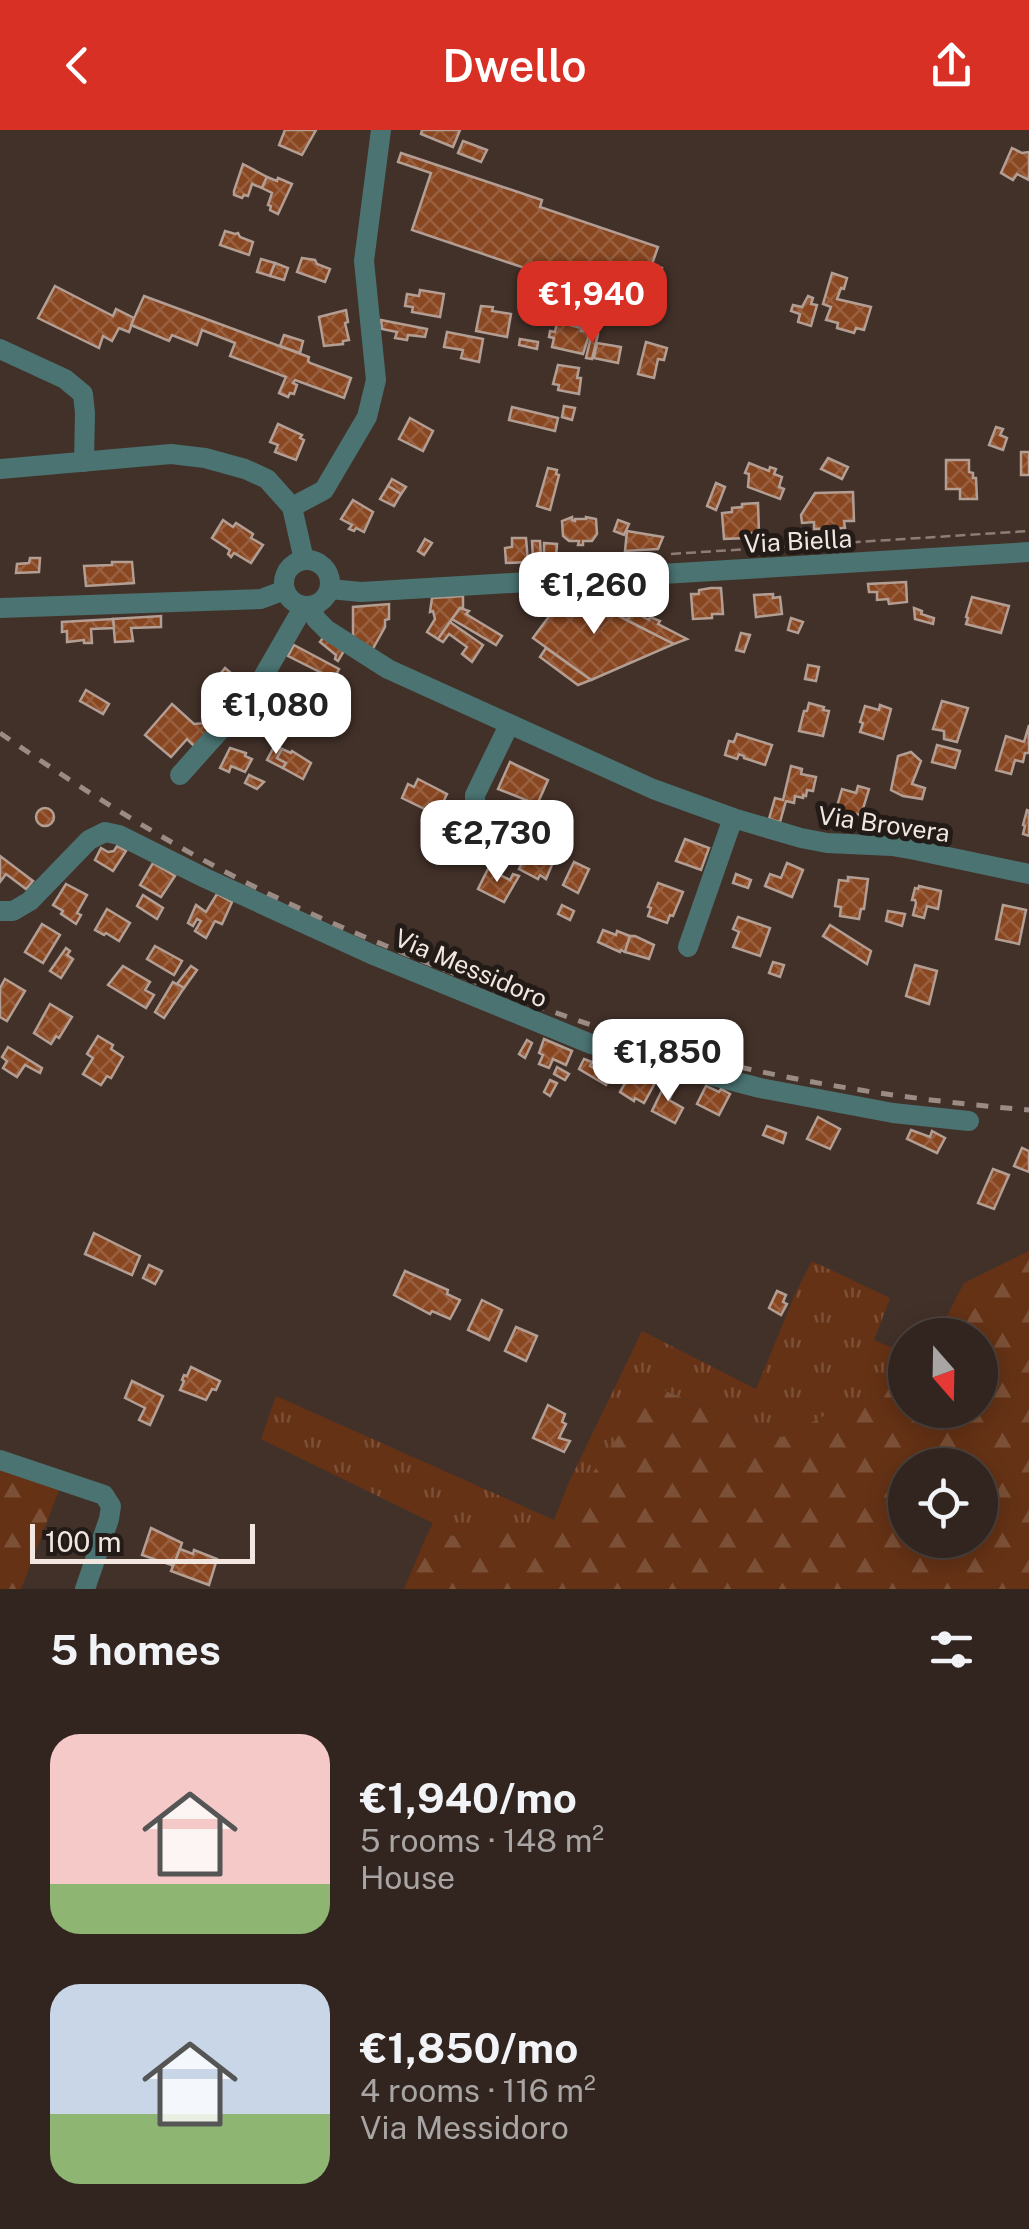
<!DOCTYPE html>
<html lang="en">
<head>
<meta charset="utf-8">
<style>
	body { margin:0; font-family:"Public Sans",sans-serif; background:#3a2d28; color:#f1f3f6; height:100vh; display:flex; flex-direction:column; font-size:38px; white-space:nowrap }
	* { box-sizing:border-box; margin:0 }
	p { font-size:32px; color:#a8a5a4 }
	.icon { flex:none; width:55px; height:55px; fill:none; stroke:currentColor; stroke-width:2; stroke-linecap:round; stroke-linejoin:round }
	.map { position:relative; height:1459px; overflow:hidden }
	.side { display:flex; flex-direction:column; background:#32251f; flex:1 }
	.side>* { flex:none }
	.needle { width:65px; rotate:160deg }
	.tools { position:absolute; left:888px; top:1188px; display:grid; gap:20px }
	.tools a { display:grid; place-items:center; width:110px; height:110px; border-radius:50%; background:#32251f; box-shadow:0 5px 25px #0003,0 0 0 2px #4d423d; font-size:50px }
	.scale { position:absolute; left:30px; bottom:25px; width:225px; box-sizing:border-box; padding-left:10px; border:5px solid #f1e6e0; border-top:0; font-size:28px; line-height:35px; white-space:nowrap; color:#f1e6e0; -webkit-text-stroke:8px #231b17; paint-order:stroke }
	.price { position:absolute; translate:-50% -85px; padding:0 22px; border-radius:20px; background:#fff; color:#222; font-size:32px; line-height:65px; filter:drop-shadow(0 2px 5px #0008) }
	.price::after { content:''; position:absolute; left:50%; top:60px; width:30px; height:22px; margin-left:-15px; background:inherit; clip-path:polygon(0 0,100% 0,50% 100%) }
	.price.current { background:#d93025; color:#fff }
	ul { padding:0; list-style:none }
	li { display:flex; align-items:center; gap:30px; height:250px; padding:0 50px }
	li span { display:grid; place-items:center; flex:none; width:280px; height:200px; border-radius:30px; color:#555 }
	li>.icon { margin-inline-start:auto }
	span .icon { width:120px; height:120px; fill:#fffc; stroke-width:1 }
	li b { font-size:42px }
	h2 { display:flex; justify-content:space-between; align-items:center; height:120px; padding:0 50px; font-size:42px }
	header { display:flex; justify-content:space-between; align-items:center; height:130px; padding:0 50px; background:#d93025; color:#fff; font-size:45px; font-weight:600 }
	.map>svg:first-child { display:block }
</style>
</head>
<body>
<header><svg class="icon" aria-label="back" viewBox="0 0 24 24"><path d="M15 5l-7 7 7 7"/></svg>Dwello<svg class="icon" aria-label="share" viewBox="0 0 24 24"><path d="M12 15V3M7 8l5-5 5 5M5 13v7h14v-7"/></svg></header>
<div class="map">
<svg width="1029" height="1459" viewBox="0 0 1029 1459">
	<defs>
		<pattern id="grass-tufts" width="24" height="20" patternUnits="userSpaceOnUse" patternTransform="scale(2.5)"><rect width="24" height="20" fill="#653215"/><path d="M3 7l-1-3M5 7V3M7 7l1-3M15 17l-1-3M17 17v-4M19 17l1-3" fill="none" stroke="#7c5037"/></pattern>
		<pattern id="forest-firs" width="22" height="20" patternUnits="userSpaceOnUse" patternTransform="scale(2.5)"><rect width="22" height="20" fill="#653215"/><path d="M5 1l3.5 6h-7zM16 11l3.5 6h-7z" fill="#7c5037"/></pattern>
		<pattern id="building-cross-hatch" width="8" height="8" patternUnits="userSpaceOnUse" patternTransform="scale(2.5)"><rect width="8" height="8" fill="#884621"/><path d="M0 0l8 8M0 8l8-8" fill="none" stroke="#996141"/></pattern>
	</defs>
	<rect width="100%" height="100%" fill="#423129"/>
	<polygon fill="url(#grass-tufts)" points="812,1131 890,1168 874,1210 905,1223 905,1246 782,1307 656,1257 553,1400 426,1407 433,1393 261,1309 276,1266 554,1390 569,1352 642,1201 756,1259 796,1162"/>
	<g fill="url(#forest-firs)" fill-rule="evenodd">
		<path d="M1029,1121V1459H404L426,1407L553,1400L653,1256L782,1307L905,1246V1280H980V1205H937L964,1153ZM905,1335H980V1410H905Z"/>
		<polygon points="0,1330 63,1350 21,1459 0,1459"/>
	</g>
	<g fill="url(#building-cross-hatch)" stroke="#b39e94" stroke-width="2.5">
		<polygon points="285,0 316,0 302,25 279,15"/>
		<polygon points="422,0 460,0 453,17 421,4"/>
		<polygon points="463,11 487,20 481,32 458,23"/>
		<polygon points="1012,18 1022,23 1029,22 1029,50 1017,44 1013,50 1001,43"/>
		<polygon points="401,23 542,70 540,77 658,117 652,134 662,138 657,151 647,147 637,176 412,100 431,43 398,32"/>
		<polygon points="243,34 267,47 262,58 252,54 248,66 244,65 242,68 234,65 234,61"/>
		<polygon points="267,47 277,51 278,48 292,54 278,84 270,80 271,76 268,75 272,63 262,58"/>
		<polygon points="225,101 235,104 238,103 240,107 253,112 249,125 220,115"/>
		<polygon points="302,128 315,130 317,134 330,139 325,152 297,142"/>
		<polygon points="261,129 275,133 270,146 257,142"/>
		<polygon points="275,133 288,138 284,150 270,146"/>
		<polygon points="832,143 847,148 844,159 841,158 837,169 871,177 864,200 856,198 854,203 851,202 837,198 838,193 826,190 831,177 823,174"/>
		<polygon points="55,156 113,186 116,179 134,188 129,202 119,198 112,211 103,206 99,218 38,188"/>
		<polygon points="420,160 444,164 440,187 412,182 413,177 405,176 407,164 419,166"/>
		<polygon points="144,166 309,227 308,231 310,233 351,248 344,268 295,250 293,253 297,255 294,264 290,263 288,267 279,263 286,247 230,226 235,213 202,200 197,215 172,205 169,211 131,195"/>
		<polygon points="808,166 813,168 811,174 817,175 811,196 798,192 800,184 791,181 793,175 802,177"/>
		<polygon points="481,176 493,177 492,181 511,184 507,207 476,201"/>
		<polygon points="346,180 348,192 345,193 349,210 343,211 343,214 324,216 319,187"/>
		<polygon points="381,190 427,199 425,207 408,205 407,210 395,208 397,202 382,199"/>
		<polygon points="557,192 582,198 581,201 590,202 583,224 552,217 554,208 549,207 550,201 555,202"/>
		<polygon points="447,202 483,209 479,232 461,228 463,220 444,217"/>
		<polygon points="592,203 598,204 592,229 586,228"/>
		<polygon points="284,205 303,211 300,223 280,216"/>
		<polygon points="520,209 538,212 537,219 519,215"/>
		<polygon points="646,212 667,218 664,230 658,229 654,248 638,244"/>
		<polygon points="597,213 621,217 618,233 594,228"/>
		<polygon points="558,235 579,238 577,248 581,248 579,264 558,260 559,255 553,254"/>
		<polygon points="564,276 575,278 572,290 562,287"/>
		<polygon points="512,277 558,288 555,301 509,290"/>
		<polygon points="410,288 433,301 423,321 399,309"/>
		<polygon points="278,294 302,305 300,308 304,310 296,330 275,322 278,315 270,312"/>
		<polygon points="996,297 1003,299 1000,305 1007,308 1003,320 989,315"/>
		<rect x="1021" y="322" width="8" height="23"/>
		<polygon points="828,328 848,337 842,349 821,339"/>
		<polygon points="946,330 969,330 969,342 973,343 973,348 976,348 977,369 960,369 960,359 946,359"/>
		<polygon points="749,333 769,341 770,337 776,339 774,344 782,347 779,357 784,359 780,369 748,357 749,344 745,343"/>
		<polygon points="548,338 557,340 556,344 559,345 550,380 537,376"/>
		<polygon points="392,349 406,357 401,364 388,356"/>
		<polygon points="716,353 725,357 716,380 707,376"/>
		<polygon points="388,356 401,364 394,376 380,369"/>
		<polygon points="853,362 854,391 844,391 845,398 814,399 814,392 802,393 801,385 815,363"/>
		<polygon points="353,370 373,382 364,402 356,398 354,401 349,399 352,395 341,389"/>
		<polygon points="758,373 759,403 747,403 747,408 724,409 722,383 732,382 732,378 742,377 742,374"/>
		<polygon points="572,387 572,390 575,391 575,389 586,389 586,387 596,389 597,404 592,411 583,411 583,415 578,415 579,411 569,411 563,406 562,391"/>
		<polygon points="223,390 233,397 236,393 253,404 251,408 263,415 251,433 234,423 231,427 228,424 230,420 212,408"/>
		<polygon points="618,390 629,394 624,405 614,401"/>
		<polygon points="627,401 663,407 658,419 625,421"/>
		<polygon points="512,408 526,408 528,432 506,433 505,418 512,417"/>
		<polygon points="425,409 432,413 424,425 418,421"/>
		<polygon points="532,411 540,411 541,428 533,428"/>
		<polygon points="544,413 557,414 556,427 544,427"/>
		<polygon points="30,428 40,428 39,442 16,443 17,434 29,433"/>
		<polygon points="112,432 132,432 134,453 86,456 84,436 112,435"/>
		<polygon points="906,452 907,472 889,474 888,469 877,470 877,462 869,462 868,454"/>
		<polygon points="711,458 721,458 723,484 712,484 712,488 693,489 691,464 699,464 699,460"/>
		<polygon points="588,462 614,462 613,475 620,475 634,483 627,490 588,470"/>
		<polygon points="573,463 652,503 674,514 591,550 533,508 556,477 542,465"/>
		<polygon points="773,464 773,468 780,467 782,484 756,487 754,465"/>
		<polygon points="463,466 463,478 460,478 438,509 427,502 435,489 433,481 430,482 432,468"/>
		<polygon points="972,467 1009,476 1001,503 966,494 968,488 966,487"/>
		<polygon points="389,474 389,489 385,490 385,497 371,522 353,513 353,477"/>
		<polygon points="460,478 469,481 466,484 502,506 496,515 452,489"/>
		<polygon points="914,478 922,481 921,484 934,488 933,494 915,489"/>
		<polygon points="634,482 649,490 650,487 660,491 658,494 687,509 674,514 627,490"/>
		<polygon points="161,486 161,497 131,498 133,511 115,512 113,489"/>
		<polygon points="791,488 803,492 798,503 788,500"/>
		<polygon points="113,489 114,498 91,499 92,513 84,513 84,510 67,512 67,501 62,502 62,492"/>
		<polygon points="450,492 483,515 472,532 462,524 467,517 449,504 443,512 438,509"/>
		<polygon points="741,503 750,505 744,522 736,520"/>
		<polygon points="325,505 345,519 338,531 335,529 336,525 320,512"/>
		<polygon points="294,515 339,539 334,549 288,526"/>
		<polygon points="546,518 591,550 578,555 540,527"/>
		<polygon points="808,535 819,537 816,551 805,549"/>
		<polygon points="225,538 250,559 226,581 204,564"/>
		<polygon points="86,560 109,574 103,584 80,571"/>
		<polygon points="305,560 341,579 333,593 335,594 331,603 323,600 322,602 317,600 315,602 300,593 308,581 298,576"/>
		<polygon points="942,571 968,578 957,612 944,609 944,601 933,599"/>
		<polygon points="809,573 824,577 823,580 829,581 823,606 799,601 804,581 807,581"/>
		<polygon points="172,574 194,594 206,593 213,599 197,619 187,609 171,627 145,605"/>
		<polygon points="880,575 891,579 883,609 860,602 863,593 860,592 865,576 879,580"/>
		<polygon points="1029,595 1029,623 1025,623 1023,632 1015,630 1011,644 996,640 1006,606 1024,612"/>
		<polygon points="737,604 772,615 765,635 744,628 744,626 739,624 737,629 725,625 729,611 734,612"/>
		<polygon points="275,615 282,619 277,628 286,633 283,638 267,630"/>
		<polygon points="937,615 960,621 955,638 932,632"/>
		<polygon points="230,618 246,623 245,626 252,629 245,642 231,636 229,642 220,638"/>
		<polygon points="282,619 291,623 292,621 311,633 303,649 283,638 286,633 277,628"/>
		<polygon points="911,622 921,631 912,654 925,658 922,669 903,666 891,660 898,626"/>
		<polygon points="510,632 548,650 536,677 525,671 526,670 498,659"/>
		<polygon points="791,636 802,639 801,644 816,647 813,661 807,660 806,666 803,665 803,668 795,666 794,673 786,671 780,692 769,689 775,668 783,670"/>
		<polygon points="249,645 264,652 257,659 245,653"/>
		<polygon points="418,649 447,664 437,685 402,668 408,654 414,657"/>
		<polygon points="858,656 869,659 861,685 836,680 842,659 856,663"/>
		<circle cx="45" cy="687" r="9"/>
		<polygon points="1027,680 1029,681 1029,706 1023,704 1025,696 1023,695"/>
		<polygon points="507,683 540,699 537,706 503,690"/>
		<polygon points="434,702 455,712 451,723 429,713"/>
		<polygon points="685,709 709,718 701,740 676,731"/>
		<polygon points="117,716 126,721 113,741 95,730 101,718 108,722 114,721"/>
		<polygon points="533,719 554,730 546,749 540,745 538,749 519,739 524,729 527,731"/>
		<polygon points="0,726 33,751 26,759 6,744 0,752"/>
		<polygon points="574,732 589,739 578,763 563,755"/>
		<polygon points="153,733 175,746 161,767 140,755"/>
		<polygon points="787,733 803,740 792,767 765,756 770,744 781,748"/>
		<polygon points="488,739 510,750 513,744 519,746 504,772 478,759"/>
		<polygon points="736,744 751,750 748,758 733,753"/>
		<polygon points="848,747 868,749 864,779 861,779 859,789 840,786 841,777 835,776 839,750 848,751"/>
		<polygon points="658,753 683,762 673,786 670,785 667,793 648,786 651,778 648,777"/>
		<polygon points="66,754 87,765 77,783 81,785 76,794 61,784 63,781 53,775"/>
		<polygon points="919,756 941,761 938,779 927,776 924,788 913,785 916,773 915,770 912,770 915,758 918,759"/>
		<polygon points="217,764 232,772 222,794 215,791 206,808 195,801 201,791 197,789 193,796 188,793 196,775 206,782"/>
		<polygon points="143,765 163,778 157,789 137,776"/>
		<polygon points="562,775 574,781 570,790 558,784"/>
		<polygon points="1003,775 1026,780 1019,814 996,809"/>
		<polygon points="107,779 130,793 119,811 106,803 104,805 95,800"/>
		<polygon points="888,781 905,784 902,796 886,791"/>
		<polygon points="738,787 770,798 760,826 733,817 739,802 733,799"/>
		<polygon points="42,794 60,805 43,833 25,822"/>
		<polygon points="830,795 871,821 867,834 823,806"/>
		<polygon points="603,800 616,805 617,801 630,806 625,822 621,820 620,822 598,812"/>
		<polygon points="630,806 635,806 654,815 649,829 625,822"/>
		<polygon points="155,816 182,831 174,845 147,829"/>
		<polygon points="66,818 70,821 67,825 73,829 61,848 50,841"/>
		<polygon points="773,832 784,835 780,847 769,843"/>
		<polygon points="915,835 937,841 929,874 906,866"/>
		<polygon points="123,836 150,852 145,860 154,865 146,878 108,855"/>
		<polygon points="191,836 197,840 184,858 177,854"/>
		<polygon points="5,849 25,861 7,891 0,887 0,858"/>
		<polygon points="173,852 184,858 164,888 155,882"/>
		<polygon points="50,874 72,887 59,908 56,906 51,914 34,903"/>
		<polygon points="98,906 113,915 111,919 123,927 111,948 107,946 101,955 83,944 93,928 87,924"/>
		<polygon points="544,909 572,921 566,935 553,929 549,938 539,934 543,925 539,923"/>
		<polygon points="527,910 532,913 525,928 519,924"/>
		<polygon points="8,917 42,938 40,943 25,935 17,947 3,938 7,931 2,927"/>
		<polygon points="584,929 592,932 590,936 610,947 606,955 579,939"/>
		<polygon points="557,937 569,944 565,950 554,944"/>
		<polygon points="633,939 656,951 644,973 635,968 634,971 620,962"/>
		<polygon points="550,950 557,953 550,966 544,962"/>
		<polygon points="667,950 676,955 669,970 683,978 675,993 652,981"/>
		<polygon points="706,956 719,962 721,959 730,964 719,985 697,974"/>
		<polygon points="818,987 840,999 830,1019 807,1009"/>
		<polygon points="767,996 786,1003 783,1013 763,1005"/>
		<polygon points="911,1000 930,1007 932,1001 945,1008 937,1023 907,1009"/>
		<polygon points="1022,1018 1029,1021 1029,1042 1014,1036"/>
		<polygon points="993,1039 1009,1045 994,1079 978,1073"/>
		<polygon points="94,1103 140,1126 132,1145 85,1124"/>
		<polygon points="149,1135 162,1141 155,1154 143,1148"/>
		<polygon points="405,1141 448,1160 447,1164 460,1170 450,1189 432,1181 430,1184 394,1165"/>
		<polygon points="777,1161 786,1165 783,1172 787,1174 781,1185 769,1178"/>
		<polygon points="482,1170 502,1180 489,1210 468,1200"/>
		<polygon points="516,1197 537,1206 526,1231 505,1221"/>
		<polygon points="191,1237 220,1251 216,1260 212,1259 206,1270 180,1260 184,1251 182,1250 184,1245 187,1246"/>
		<polygon points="132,1251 163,1266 150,1295 139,1290 145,1278 125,1268"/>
		<polygon points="548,1275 565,1284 562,1292 566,1294 559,1308 570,1311 564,1322 533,1308"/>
		<polygon points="151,1398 182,1413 174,1436 142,1425"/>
		<polygon points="180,1419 193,1424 194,1420 217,1429 209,1455 171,1441"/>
	</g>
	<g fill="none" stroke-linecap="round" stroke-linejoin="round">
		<polyline stroke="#8c7e76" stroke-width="2.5" stroke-dasharray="10 5" stroke-linecap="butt" points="671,424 1029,401"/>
		<g stroke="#4a7372" stroke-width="20">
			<polyline points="0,219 65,249 83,264 85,283 84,332"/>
			<polyline points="0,339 171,324 205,328 245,339 267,349 292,377 304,430"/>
			<polyline points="292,377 324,360 367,287 376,250 364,131 381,0"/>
			<circle cx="307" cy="453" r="23"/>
			<polyline points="330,459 361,462 1029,422"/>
			<polyline points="311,476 316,489 327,500 388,539 653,659 733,688 801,708 827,713 892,716 915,720 1029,744"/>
			<polyline points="0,478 261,469 285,460"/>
			<polyline points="180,645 255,561 304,476"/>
			<polyline points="455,720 475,677 475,665 509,595"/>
			<polyline points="0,781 13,781 30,771 89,710 105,702 119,705 205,748 371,824 591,914 760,958 893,983 969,991"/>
			<polyline points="688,817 733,688"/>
			<polyline points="0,1330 104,1365 111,1376 109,1389 85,1459"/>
		</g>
		<path stroke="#9a8c85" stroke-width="5" stroke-dasharray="12 12" stroke-linecap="butt" d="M0,603C81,659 165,712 253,756C317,788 383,815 448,841C544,880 642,916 744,938C838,959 933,972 1029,980"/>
	</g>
	<g text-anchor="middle" stroke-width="10" stroke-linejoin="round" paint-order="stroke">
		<g font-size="25" fill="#f1e6e0" stroke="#231b17">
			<text transform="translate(798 411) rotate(-3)" y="9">Via Biella</text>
			<text transform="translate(884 694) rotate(8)" y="9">Via Brovera</text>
			<text transform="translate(471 838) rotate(23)" y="9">Via Messidoro</text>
		</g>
	</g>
</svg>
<div class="tools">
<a><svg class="needle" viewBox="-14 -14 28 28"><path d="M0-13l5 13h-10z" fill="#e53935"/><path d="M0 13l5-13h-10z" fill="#a8a5a4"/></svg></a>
<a><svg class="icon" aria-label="locate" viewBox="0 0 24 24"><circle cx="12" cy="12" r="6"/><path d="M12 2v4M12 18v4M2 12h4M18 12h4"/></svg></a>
</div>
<div class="scale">100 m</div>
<b class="price current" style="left:592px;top:216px">€1,940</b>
<b class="price" style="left:594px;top:507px">€1,260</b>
<b class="price" style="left:276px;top:627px">€1,080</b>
<b class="price" style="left:497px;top:755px">€2,730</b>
<b class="price" style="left:668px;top:974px">€1,850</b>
</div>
<section class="side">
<h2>5 homes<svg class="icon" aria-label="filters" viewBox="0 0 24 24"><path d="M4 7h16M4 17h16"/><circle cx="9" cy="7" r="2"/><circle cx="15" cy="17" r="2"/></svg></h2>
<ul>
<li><span style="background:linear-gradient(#f6c9c9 75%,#8fb573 0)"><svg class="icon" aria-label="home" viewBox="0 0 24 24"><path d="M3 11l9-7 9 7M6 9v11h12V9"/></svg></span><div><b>€1,940/mo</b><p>5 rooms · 148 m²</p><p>House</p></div></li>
<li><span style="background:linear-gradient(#c9d6e8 65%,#8fb573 0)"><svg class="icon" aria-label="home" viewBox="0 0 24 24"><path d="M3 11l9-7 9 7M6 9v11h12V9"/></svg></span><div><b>€1,850/mo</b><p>4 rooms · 116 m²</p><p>Via Messidoro</p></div></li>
</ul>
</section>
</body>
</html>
